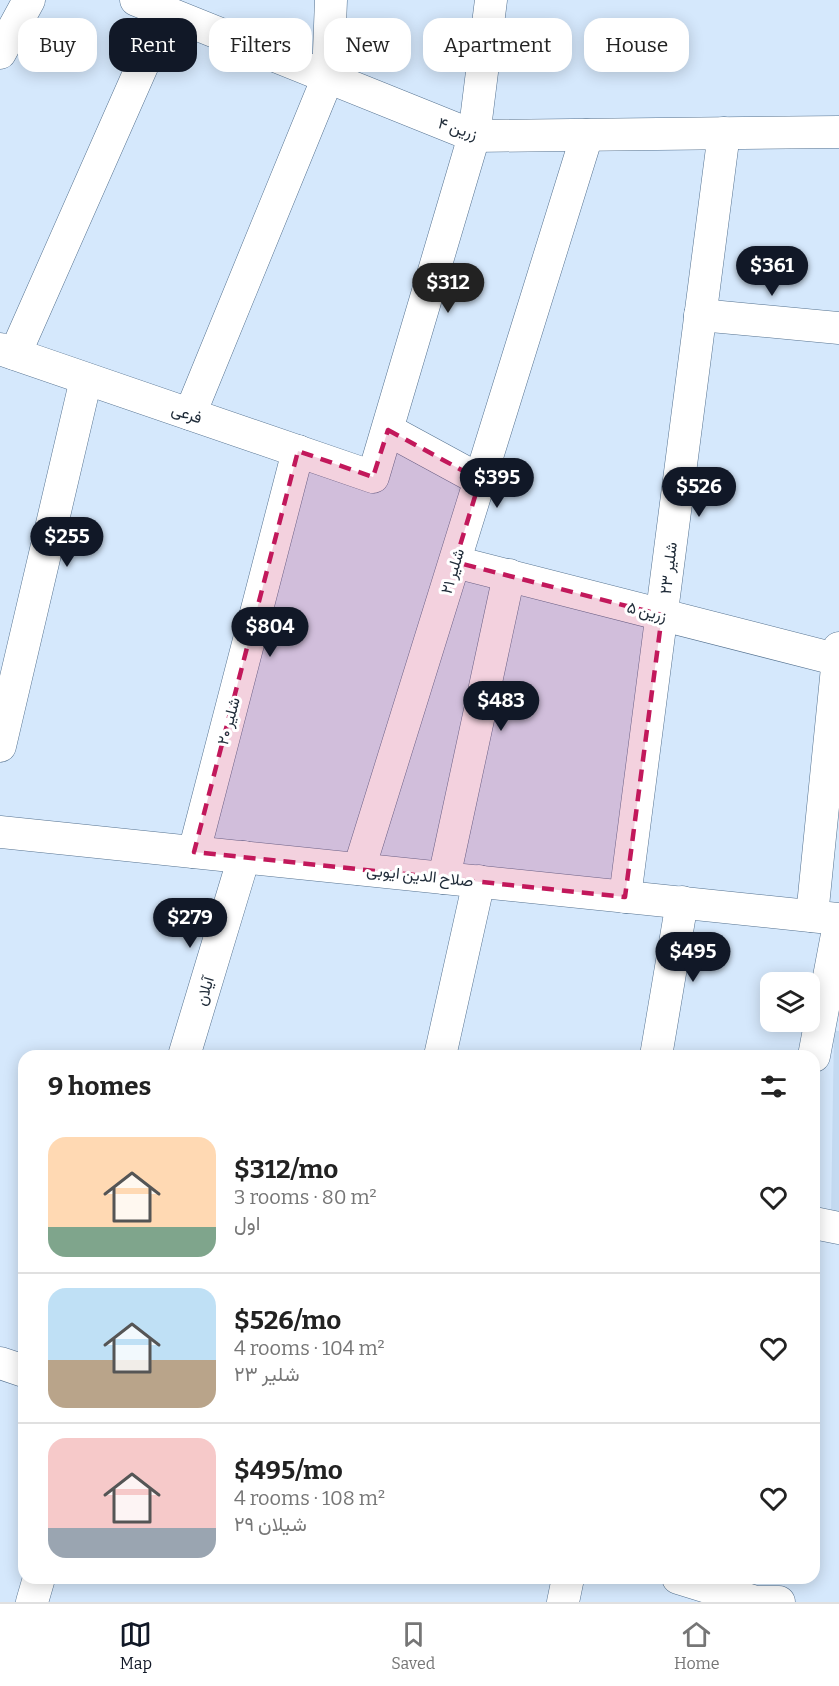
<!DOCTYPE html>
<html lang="en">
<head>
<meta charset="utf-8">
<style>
	body { margin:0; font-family:Bitter,Vazirmatn,serif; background:#f6f6f6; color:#222; height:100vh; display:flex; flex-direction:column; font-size:22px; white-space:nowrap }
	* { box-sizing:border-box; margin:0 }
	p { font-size:20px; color:#767676 }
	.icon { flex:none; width:33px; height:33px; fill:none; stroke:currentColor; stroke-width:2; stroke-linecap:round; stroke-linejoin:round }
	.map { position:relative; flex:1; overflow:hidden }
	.drawer { position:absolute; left:18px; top:1050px; width:802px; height:534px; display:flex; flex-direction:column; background:#fff; border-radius:18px; box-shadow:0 3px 15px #0003 }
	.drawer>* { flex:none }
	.guide { position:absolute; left:18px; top:18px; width:804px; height:54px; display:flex; gap:12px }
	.tools { position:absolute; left:760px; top:972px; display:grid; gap:12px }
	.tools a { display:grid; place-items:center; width:60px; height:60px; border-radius:12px; background:#fff; box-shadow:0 3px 15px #0003; font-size:30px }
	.price { position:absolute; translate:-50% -51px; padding:0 14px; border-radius:21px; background:#111827; color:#fff; font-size:20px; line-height:39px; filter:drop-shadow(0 2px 3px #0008) }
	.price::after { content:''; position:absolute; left:50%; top:36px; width:18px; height:14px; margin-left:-9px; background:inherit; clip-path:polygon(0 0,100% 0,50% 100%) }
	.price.on { background:#222; color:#fff }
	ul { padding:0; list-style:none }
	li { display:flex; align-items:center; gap:18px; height:150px; padding:0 30px }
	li+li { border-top:2px solid #e0e0e0 }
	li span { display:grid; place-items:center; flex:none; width:168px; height:120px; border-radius:18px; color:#555 }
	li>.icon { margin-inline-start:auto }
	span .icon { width:72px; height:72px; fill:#fffc; stroke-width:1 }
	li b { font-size:26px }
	h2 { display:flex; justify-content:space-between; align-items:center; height:72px; padding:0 30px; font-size:26px }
	.chip { padding:0 21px; border-radius:18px; background:#fff; box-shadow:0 3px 15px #0003; font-size:21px; line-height:54px }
	.chip.on { background:#111827; color:#fff }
	.tabs { display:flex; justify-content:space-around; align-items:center; height:84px; border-top:2px solid #e0e0e0; background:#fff; font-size:16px; color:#767676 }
	.tabs a { display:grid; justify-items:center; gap:3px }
	.tabs .on { color:#111827 }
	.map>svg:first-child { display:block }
</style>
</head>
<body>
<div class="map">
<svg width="839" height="1602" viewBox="0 0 839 1602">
	<rect width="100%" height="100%" fill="#d5e8fc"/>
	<polygon fill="#c4daf1" points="834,1031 839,1031 839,1216 831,1214"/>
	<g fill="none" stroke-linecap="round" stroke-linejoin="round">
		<g stroke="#557290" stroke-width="33">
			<g id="minor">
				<polyline points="136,0 474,136 839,132"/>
				<polyline points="0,53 29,0"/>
				<polyline points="700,315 839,328"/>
				<polyline points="0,349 373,477 474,136 491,0"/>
				<polyline points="15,354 166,12"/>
				<polyline points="190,414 328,77 331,0"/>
				<polyline points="388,430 480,480"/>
				<polyline points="455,562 839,660"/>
				<polyline points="0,746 86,379"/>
				<polyline points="0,832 839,919"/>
				<polyline points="194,852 298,451"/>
				<polyline points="359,869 587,135"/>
				<polyline points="444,878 509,575"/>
				<polyline points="625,897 724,133"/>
				<polyline points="812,916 839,648"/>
				<polyline points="184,1056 244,857"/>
				<polyline points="440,1056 479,881"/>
				<polyline points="656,1056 682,902"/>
				<polyline points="814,1056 839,924"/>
				<polyline points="814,1223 839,1228"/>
				<polyline points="0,1363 24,1371"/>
				<polyline points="678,1578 756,1602 779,1602"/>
				<polyline points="32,1602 39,1578"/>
				<polyline points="563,1602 568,1578"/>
			</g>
		</g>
		<use href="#minor" stroke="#fff" stroke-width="32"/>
	</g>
	<path fill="#c2185b" fill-opacity="0.2" stroke="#c2185b" stroke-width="4.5" stroke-dasharray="12 8" stroke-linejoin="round" d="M388,430L480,480L455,562L662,615L625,897L194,852L298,451L373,477Z"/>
	<g text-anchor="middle" stroke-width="6" stroke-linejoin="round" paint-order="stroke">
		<g font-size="16" fill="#212d3a" stroke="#fff">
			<text transform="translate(458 128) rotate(18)" y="6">زرین ۴</text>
			<text transform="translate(187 413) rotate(19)" y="6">فرعی</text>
			<text transform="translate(668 568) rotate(-83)" y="6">شلیر ۲۳</text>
			<text transform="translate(452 571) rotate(-73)" y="6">شلیر ۲۱</text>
			<text transform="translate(647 611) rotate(14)" y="6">زرین ۵</text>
			<text transform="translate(228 721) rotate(-75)" y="6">شلیر ۲۰</text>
			<text transform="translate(420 875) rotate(6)" y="6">صلاح الدین ایوبی</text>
			<text transform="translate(204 991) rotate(-73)" y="6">آیلان</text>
		</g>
	</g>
</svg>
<div class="tools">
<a><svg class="icon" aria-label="layers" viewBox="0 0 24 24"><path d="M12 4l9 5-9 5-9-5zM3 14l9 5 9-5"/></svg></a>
</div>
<b class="price" style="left:772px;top:297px">$361</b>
<b class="price on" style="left:448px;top:314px">$312</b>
<b class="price" style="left:497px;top:509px">$395</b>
<b class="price" style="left:699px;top:518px">$526</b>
<b class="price" style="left:67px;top:568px">$255</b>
<b class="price" style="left:270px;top:658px">$804</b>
<b class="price" style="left:501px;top:732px">$483</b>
<b class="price" style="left:190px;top:949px">$279</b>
<b class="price" style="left:693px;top:983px">$495</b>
<div class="guide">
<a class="chip">Buy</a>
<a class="chip on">Rent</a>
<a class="chip">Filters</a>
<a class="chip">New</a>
<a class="chip">Apartment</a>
<a class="chip">House</a>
</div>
<section class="drawer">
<h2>9 homes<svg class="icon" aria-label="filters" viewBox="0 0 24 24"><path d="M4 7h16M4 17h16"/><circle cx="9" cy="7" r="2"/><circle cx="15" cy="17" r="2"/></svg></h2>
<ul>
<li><span style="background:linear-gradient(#ffd9b3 75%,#7fa58c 0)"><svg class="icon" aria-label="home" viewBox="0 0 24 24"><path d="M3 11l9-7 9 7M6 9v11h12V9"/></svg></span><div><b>$312/mo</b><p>3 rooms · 80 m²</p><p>اول</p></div><svg class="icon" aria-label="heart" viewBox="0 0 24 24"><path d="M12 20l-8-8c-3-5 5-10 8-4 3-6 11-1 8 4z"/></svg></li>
<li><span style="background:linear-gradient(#bfe0f5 60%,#b9a48a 0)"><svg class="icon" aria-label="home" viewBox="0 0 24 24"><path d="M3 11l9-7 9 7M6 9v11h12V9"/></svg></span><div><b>$526/mo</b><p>4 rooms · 104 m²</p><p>شلیر ۲۳</p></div><svg class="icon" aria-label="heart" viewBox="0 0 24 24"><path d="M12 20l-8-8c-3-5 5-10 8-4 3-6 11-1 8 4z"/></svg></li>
<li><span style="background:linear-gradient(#f6c9c9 75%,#9aa5b1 0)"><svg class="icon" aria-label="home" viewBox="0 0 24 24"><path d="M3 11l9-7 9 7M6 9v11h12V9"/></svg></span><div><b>$495/mo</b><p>4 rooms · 108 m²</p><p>شیلان ۲۹</p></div><svg class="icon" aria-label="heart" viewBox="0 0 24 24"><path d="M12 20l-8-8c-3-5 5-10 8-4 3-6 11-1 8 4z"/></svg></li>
</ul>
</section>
</div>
<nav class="tabs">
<a class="on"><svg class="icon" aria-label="map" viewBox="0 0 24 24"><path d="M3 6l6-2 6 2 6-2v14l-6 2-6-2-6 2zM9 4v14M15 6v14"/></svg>Map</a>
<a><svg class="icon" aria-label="saved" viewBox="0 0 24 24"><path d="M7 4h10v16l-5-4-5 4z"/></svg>Saved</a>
<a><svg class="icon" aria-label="home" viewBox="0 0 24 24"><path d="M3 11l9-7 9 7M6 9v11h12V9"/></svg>Home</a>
</nav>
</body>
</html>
